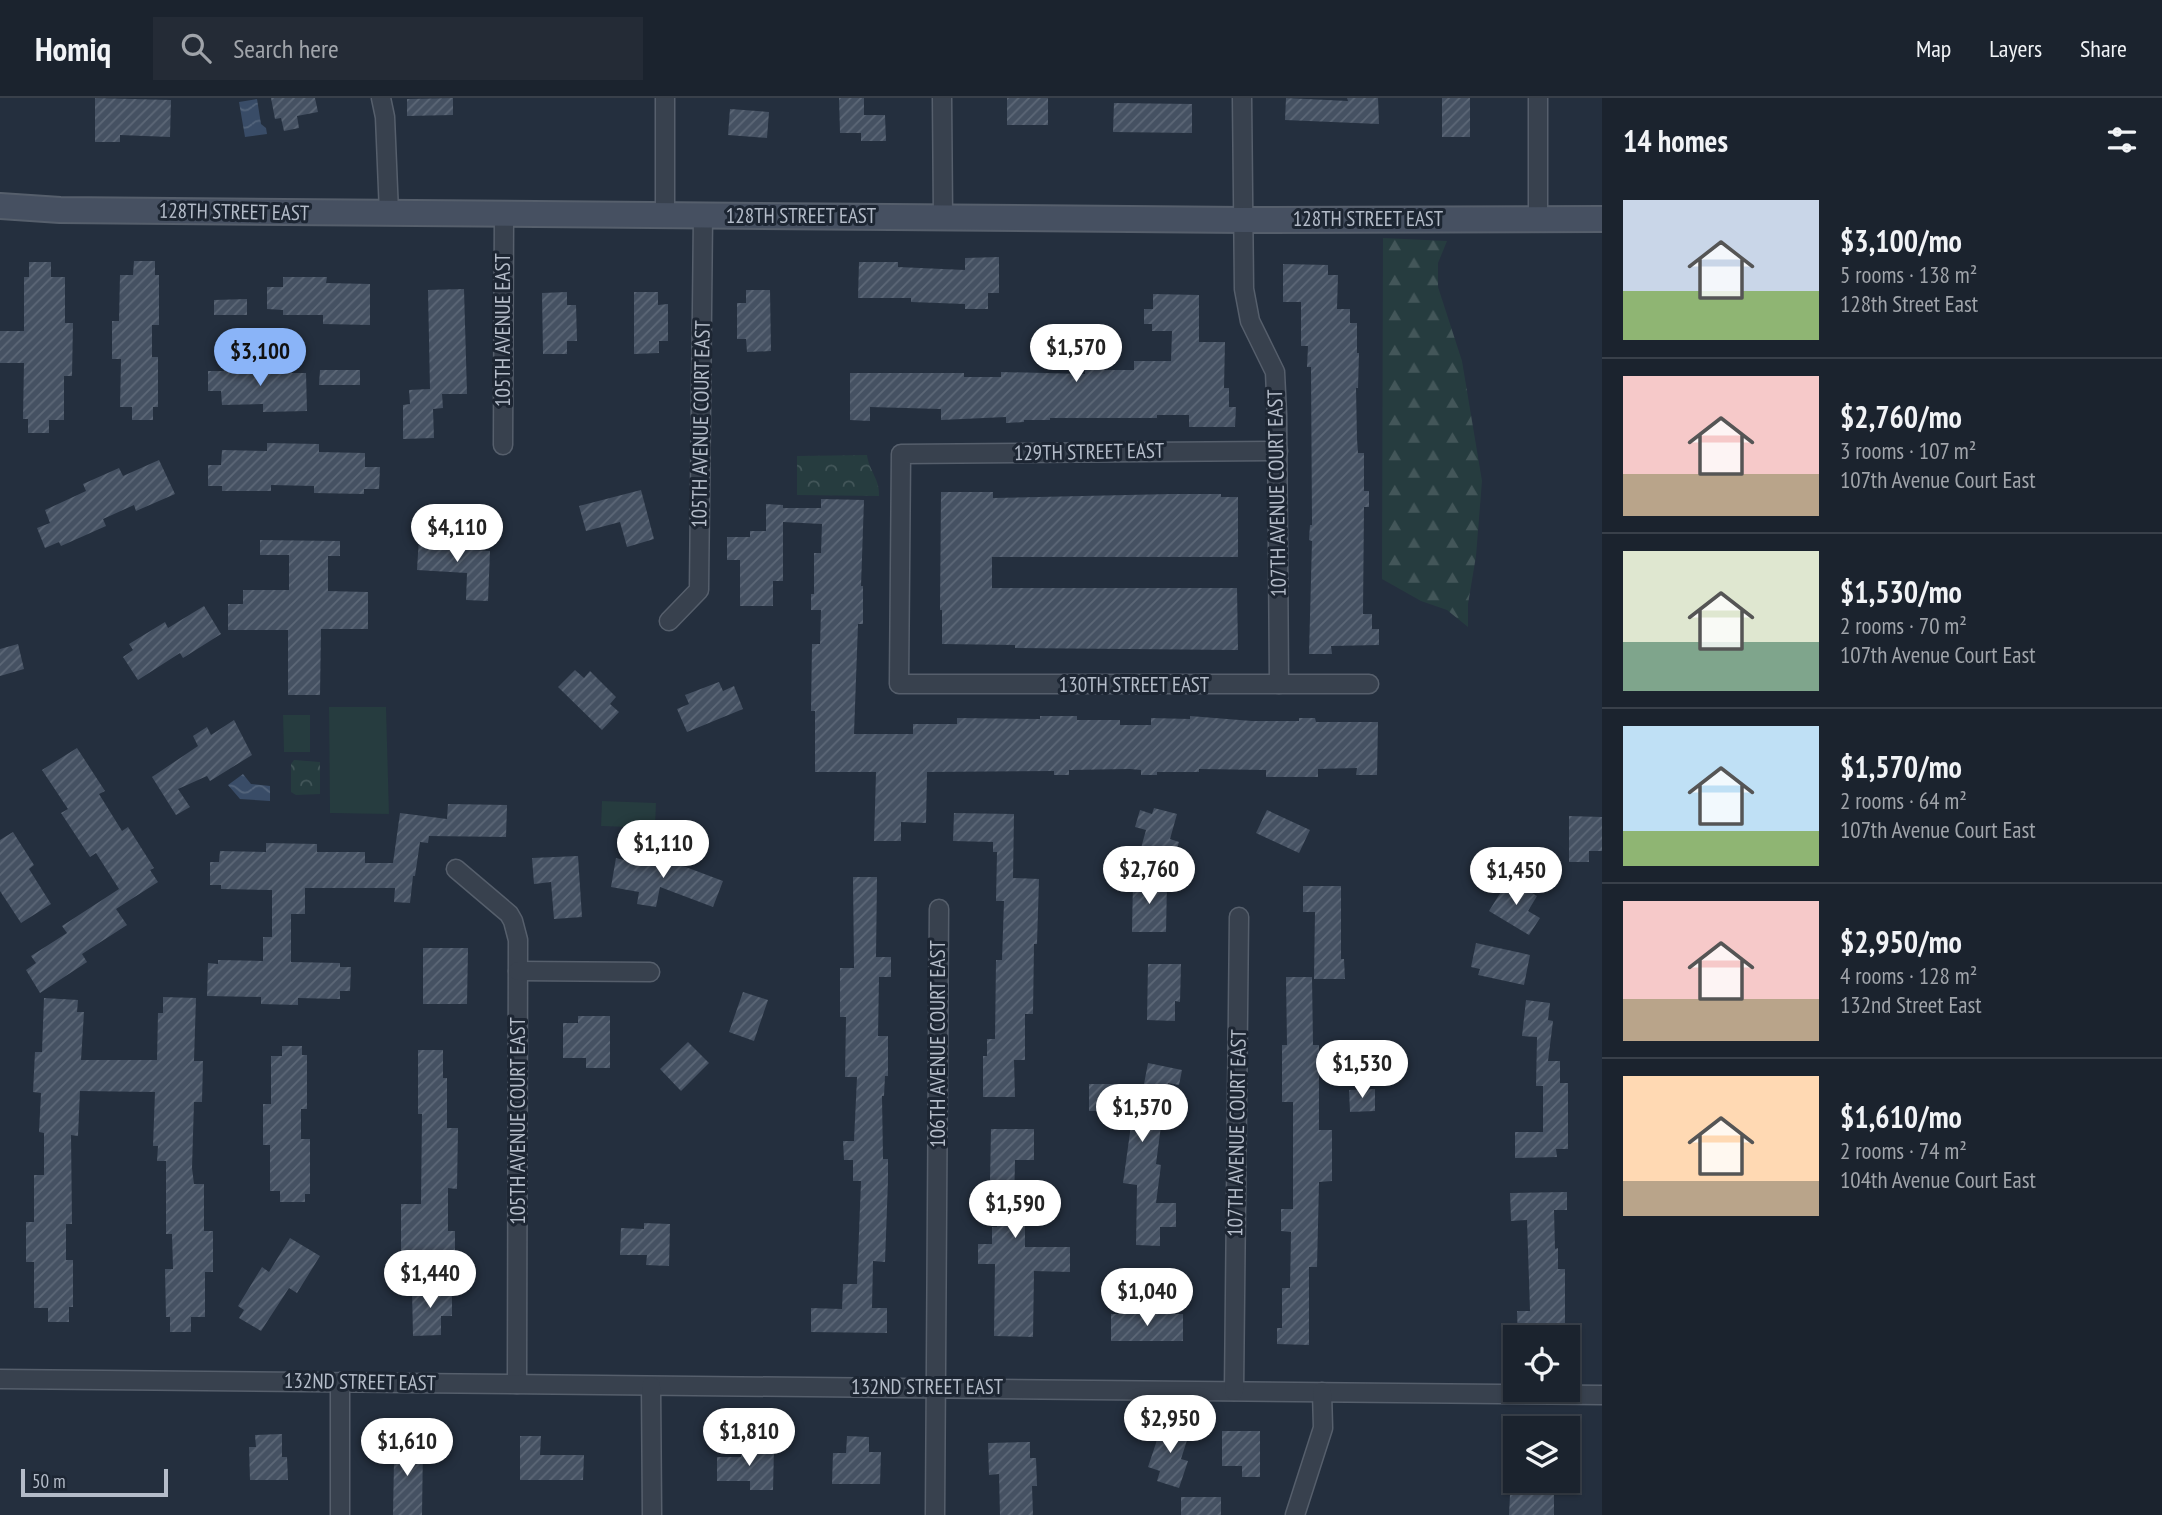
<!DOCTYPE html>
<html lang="en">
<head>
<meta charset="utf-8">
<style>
	body { margin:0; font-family:"PT Sans Narrow",sans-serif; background:#242b36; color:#f1f3f6; height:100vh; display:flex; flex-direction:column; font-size:26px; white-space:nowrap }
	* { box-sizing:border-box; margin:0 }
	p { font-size:23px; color:#a0a4aa }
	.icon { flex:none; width:38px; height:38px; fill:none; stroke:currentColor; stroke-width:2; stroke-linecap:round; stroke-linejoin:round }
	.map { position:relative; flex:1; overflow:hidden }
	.sheet { display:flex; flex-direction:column; background:#1b232e; width:560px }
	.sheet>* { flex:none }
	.tools { position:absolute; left:1503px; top:1227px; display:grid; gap:14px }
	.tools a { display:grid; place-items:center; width:77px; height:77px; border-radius:0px; background:#1b232e; box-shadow:0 2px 5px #0004,0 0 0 2px #39404a; font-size:35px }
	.scale { position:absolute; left:21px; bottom:18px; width:147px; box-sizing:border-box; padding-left:7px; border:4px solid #b4bcc9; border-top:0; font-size:19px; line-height:24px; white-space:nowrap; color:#b4bcc9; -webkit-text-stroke:5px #1d2633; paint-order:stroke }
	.price { position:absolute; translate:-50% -60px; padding:0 16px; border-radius:24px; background:#fff; color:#222; font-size:23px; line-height:46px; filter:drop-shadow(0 2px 4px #0008) }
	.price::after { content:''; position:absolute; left:50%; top:42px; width:21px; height:16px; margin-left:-10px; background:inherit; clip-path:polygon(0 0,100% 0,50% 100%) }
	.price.active { background:#8ab4f8; color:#111 }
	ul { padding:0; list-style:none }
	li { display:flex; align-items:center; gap:21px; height:175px; padding:0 21px }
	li+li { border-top:2px solid #39404a }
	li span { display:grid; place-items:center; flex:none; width:196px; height:140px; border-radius:0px; color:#555 }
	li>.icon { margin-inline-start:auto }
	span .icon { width:84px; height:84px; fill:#fffc; stroke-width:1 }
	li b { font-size:30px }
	h2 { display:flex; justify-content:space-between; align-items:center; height:84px; padding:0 21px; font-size:30px }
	header { display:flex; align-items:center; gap:42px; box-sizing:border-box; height:98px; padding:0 35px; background:#1b232e; border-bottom:2px solid #39404a }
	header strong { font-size:33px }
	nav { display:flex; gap:38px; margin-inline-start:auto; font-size:24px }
	.search { width:490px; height:63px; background:#242b36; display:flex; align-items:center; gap:18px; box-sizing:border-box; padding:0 24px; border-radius:0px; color:#a0a4aa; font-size:26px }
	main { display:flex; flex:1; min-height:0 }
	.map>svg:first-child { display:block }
</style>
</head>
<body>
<header>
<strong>Homiq</strong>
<div class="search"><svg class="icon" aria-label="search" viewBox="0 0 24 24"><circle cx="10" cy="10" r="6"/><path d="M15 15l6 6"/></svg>Search here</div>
<nav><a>Map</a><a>Layers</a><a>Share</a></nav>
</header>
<main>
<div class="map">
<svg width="1602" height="1417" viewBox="0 0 1602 1417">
	<defs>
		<pattern id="forest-firs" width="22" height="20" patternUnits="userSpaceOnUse" patternTransform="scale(1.75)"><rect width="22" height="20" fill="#263c3f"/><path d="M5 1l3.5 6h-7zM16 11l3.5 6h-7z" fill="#435659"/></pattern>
		<pattern id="park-crowns" width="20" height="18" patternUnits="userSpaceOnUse" patternTransform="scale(1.75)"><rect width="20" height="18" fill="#263c3f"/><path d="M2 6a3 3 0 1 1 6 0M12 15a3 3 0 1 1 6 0" fill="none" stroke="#435659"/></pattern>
		<pattern id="water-waves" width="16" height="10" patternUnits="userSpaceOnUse" patternTransform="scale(1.75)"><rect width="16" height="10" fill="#394c67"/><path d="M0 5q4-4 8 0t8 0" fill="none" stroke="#53647b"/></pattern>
		<pattern id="building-hatch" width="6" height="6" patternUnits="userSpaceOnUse" patternTransform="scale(1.75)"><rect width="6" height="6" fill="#455162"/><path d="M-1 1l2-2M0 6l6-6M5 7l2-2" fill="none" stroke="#5d6877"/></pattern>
	</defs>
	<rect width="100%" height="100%" fill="#242f3e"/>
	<polygon fill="url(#forest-firs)" points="1383,140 1447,143 1438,165 1438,189 1462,263 1482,383 1476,458 1468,506 1468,529 1447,512 1421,503 1382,481"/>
	<g fill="url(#park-crowns)">
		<path d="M867,357C869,373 880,381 879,398L797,397V358Z"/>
		<polygon points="294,662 320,664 320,696 296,697 291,694 291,666"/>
	</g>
	<g fill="#263c3f">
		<polygon points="329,609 386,609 389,716 330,715"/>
		<polygon points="283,617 310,617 310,654 284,654"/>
		<polygon points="602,703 656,705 655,730 601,728"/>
	</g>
	<g fill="url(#water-waves)">
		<polygon points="257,1 261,26 266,30 267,36 245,39 239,4"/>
		<polygon points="243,676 251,686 270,688 270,703 240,701 228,687"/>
	</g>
	<g fill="url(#building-hatch)">
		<polygon points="95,0 171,2 170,39 120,37 120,44 95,44"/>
		<polygon points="271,0 315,0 318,14 297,18 299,30 284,33 281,20 275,21"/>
		<polygon points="453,0 453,17 407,18 407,1"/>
		<polygon points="839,0 864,0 864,17 885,17 886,43 861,43 861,35 840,35"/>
		<rect x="1007" y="0" width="41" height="27"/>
		<polygon points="1286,0 1348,3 1347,0 1378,0 1379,26 1285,22"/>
		<rect x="1442" y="0" width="28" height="39"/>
		<polygon points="1114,5 1192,6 1192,35 1113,34"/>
		<polygon points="730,11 769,14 767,40 728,37"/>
		<polygon points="999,159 999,195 988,195 988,211 965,211 965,206 911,204 911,200 858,200 859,164 898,164 898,169 965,172 965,160"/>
		<polygon points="134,163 155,163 155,177 159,177 159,227 152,227 152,259 158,259 158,309 153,309 153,322 132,322 132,309 120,309 121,261 112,261 112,223 119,223 120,177 133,177"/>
		<polygon points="29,164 51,164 51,179 65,179 65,225 73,225 72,278 64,278 64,322 49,322 49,335 28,335 28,321 23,321 24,265 0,265 0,233 24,233 24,179 29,179"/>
		<polygon points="1283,166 1328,167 1328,177 1338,177 1337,211 1350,211 1350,225 1357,225 1357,255 1359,255 1358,290 1356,290 1357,341 1358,355 1364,355 1364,393 1369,393 1369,409 1364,409 1363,516 1372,516 1372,531 1379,531 1379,547 1331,548 1332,556 1309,556 1312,443 1309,442 1310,427 1312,427 1311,269 1307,269 1308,248 1301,248 1301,204 1283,204"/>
		<polygon points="283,179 327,179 326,185 370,186 370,227 323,226 323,217 283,217 283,212 267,211 267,189 283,189"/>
		<polygon points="464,191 467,296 442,296 443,310 433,311 434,340 403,341 403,307 410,306 409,292 430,291 428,192"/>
		<polygon points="746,192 770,192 771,253 747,254 746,241 737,241 737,205 746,205"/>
		<polygon points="567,194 567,207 576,207 577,243 567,243 567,256 543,256 542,195"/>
		<polygon points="634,194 658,194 658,207 668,206 668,243 659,243 659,255 634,256"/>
		<polygon points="1153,196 1199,197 1199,244 1225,244 1224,290 1229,290 1229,309 1236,309 1235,329 1189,329 1189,317 1157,317 1157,320 1050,320 1050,322 1024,322 1024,324 1006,325 1006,319 941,322 941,311 870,309 870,323 850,322 850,275 964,275 964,279 1001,279 1001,274 1085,276 1085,268 1102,268 1102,272 1134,272 1134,263 1171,263 1172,233 1152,233 1152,226 1144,226 1144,211 1153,211"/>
		<polygon points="247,201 247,217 214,217 214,202"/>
		<polygon points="224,268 265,268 265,275 306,275 307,313 263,314 263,306 222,307 221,293 208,293 208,273 224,273"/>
		<polygon points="320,272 360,272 360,287 319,287"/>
		<polygon points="267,345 319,346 319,354 365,355 365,369 380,369 379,391 364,391 364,396 314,395 314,388 271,387 271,393 222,393 222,388 208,388 208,367 221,367 222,352 267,353"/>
		<polygon points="159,362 175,396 136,413 134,407 103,421 106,428 61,448 59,444 45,450 37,430 50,425 45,412 86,393 83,386 119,370 123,378"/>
		<polygon points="641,392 654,441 627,449 620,424 586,433 579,408"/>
		<polygon points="941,394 993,394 993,400 1171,396 1221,396 1221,399 1238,399 1238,459 992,459 992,490 1237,490 1238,552 1015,550 1015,547 942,546 942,512 940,512"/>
		<polygon points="821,401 864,402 861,488 863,488 863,526 858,526 854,636 913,636 913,626 957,626 957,620 1040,621 1040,618 1077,618 1077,622 1120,622 1120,627 1151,627 1151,620 1190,621 1190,618 1252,623 1299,623 1299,620 1315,620 1316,624 1378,624 1377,677 1356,677 1357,670 1318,671 1318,679 1266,679 1266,672 1199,671 1199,674 1157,674 1157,677 1141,677 1141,672 1130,671 1069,672 1069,677 1054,677 1054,673 927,674 926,725 901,724 901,743 874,743 876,674 815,674 815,613 811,613 812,546 820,546 821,512 811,512 811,496 814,496 814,455 821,455 822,426 783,424 783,483 773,483 773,508 740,508 740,462 727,462 727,439 750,439 750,433 766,433 766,406 783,407 783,410 821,410"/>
		<polygon points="419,439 455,441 455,451 490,453 488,503 466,502 467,475 417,472"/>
		<polygon points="260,442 340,443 340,458 328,458 328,493 368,494 368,531 321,531 320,597 288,597 288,532 228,532 228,506 243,506 243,492 289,492 289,457 260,457"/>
		<polygon points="204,508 221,536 183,560 180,555 138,582 123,559 133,552 129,546 165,524 168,530"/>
		<polygon points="18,546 24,571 0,578 0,551"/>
		<polygon points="575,572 584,580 590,573 616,599 610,606 619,614 602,632 558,589"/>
		<polygon points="719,584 723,593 734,588 743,611 687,634 677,611 689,606 685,597"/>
		<polygon points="234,622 252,657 210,683 207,678 178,691 190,709 176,717 152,679 198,648 193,638 207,629 211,637"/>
		<polygon points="77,650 105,693 99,696 122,733 128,729 154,770 150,772 158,784 116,811 127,827 82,856 87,864 40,895 26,872 36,865 31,858 67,835 62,828 119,791 96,755 90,759 61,715 68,711 42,672"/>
		<polygon points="448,706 507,707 506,739 429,738 428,745 420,744 415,778 413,778 410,805 394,804 395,790 305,790 305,816 291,816 291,864 340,865 340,869 351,869 350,893 340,893 340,901 298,900 298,907 261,906 261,899 207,898 208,865 218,866 218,862 263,863 263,839 272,839 272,792 221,791 221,787 210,787 210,764 219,764 220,753 266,754 266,745 317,746 317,754 365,754 365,765 393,765 400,715 447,721"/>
		<polygon points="1154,710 1177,716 1170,741 1179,744 1174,760 1141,750 1146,732 1135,729 1140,712 1152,716"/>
		<polygon points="1267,712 1310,732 1299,755 1256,735"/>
		<polygon points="954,715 1014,716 1013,780 1039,781 1037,846 1034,846 1033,916 1025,916 1025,962 1014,962 1015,999 983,999 983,958 987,958 987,941 995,941 996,862 1002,862 1004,803 996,803 997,754 993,754 993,744 953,743"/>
		<polygon points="1569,718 1602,719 1602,753 1589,753 1589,764 1569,764"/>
		<polygon points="13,734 34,767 29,771 51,806 21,825 0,793 0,742"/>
		<polygon points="629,755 667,762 723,783 713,809 660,789 656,809 637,806 639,794 611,789 616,760 628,763"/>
		<polygon points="578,758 582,819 554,821 551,784 534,786 532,760"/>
		<polygon points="853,779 877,779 876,859 891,859 891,879 879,879 878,938 888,938 888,978 885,978 884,998 882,998 883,1061 888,1061 888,1082 885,1164 873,1163 872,1210 887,1210 887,1235 811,1234 811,1210 842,1211 843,1186 857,1186 861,1083 853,1083 853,1062 844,1062 843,1043 854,1043 857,979 845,979 846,919 840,919 840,870 854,870"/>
		<polygon points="1509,781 1537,798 1528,813 1540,820 1529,837 1489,813"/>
		<polygon points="1133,782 1167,783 1166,834 1132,834"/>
		<polygon points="1303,788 1341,788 1341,861 1344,861 1345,881 1314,881 1315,814 1303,814"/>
		<polygon points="1476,845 1530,857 1524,887 1478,877 1480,871 1471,869"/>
		<polygon points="423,850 468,850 467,906 423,906"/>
		<polygon points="1148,866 1181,866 1180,904 1175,903 1175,923 1147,922"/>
		<polygon points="1286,879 1312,879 1313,947 1319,947 1319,1032 1332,1032 1332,1083 1319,1084 1317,1169 1309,1169 1309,1247 1277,1246 1277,1230 1282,1230 1282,1190 1290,1190 1291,1134 1281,1133 1281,1111 1293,1111 1293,1004 1282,1004 1282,947 1287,947"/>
		<polygon points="743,894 768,902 754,943 729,934"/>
		<polygon points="163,899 196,900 194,963 203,963 202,1004 194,1004 192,1070 194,1086 204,1086 204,1133 213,1133 213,1174 205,1174 205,1219 191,1219 191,1234 170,1234 170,1219 166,1219 165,1171 173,1171 172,1136 166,1136 166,1063 157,1063 158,1048 153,1048 155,994 80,993 78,1038 71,1037 72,1126 66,1126 66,1162 73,1162 73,1209 69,1209 69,1224 48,1224 48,1210 34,1210 34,1164 26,1164 26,1124 34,1124 34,1077 44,1077 44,1035 39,1034 41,995 33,994 35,954 42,954 44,900 78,902 77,914 84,914 81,962 157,962 158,915 163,915"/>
		<polygon points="1526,902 1550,905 1548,922 1553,923 1548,963 1560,963 1560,985 1568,985 1568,1051 1556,1051 1557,1059 1515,1060 1515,1034 1543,1034 1543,988 1536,988 1537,939 1522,938"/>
		<polygon points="578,918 610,918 610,970 586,970 586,960 563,960 563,925 578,925"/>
		<polygon points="688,944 709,965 681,993 660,971"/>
		<polygon points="282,948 302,948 302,957 307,957 307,1011 301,1011 301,1041 310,1041 310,1096 305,1096 305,1104 280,1104 280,1093 270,1093 270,1047 263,1047 263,1006 271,1006 271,958 282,958"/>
		<polygon points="418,952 443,952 443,980 447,980 447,1030 458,1030 457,1091 448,1090 448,1133 455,1133 455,1158 401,1158 401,1106 421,1106 422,1016 418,1016"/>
		<polygon points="1148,965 1182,972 1179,987 1168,985 1159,1028 1161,1028 1156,1066 1161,1067 1156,1105 1176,1105 1176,1129 1160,1129 1160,1148 1136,1147 1137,1087 1123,1085 1133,1013 1089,1013 1089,986 1144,986"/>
		<polygon points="1375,991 1375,1013 1350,1014 1349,992"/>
		<polygon points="991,1031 1034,1031 1034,1062 1015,1062 1014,1109 1025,1108 1025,1149 1070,1149 1070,1174 1034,1173 1033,1239 994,1238 995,1166 978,1166 978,1146 992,1146 992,1129 997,1129 997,1083 990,1083"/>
		<polygon points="1567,1094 1567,1112 1554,1112 1555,1151 1558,1150 1558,1171 1565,1171 1565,1230 1541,1230 1542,1239 1518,1239 1517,1213 1530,1213 1527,1122 1511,1123 1510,1095"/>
		<polygon points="644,1125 670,1126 669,1168 646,1167 647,1157 620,1157 621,1130 644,1131"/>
		<polygon points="290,1140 320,1158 297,1195 289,1190 261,1233 239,1220 244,1212 238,1208 262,1169 269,1174"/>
		<polygon points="452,1190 452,1218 441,1218 441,1237 413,1238 412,1191"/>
		<rect x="1111" y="1216" width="72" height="27"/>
		<polygon points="1163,1324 1190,1333 1181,1361 1188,1363 1179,1390 1157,1383 1160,1373 1148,1369"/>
		<polygon points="1222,1333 1260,1333 1260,1379 1242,1379 1242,1368 1222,1368"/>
		<polygon points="282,1336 282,1359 287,1359 288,1382 250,1382 249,1349 256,1349 255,1337"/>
		<polygon points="520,1338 541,1338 540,1357 584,1357 583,1382 520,1382"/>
		<polygon points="847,1338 869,1339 869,1354 881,1354 880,1386 832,1386 833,1355 846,1355"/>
		<polygon points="1030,1344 1030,1360 1036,1360 1037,1388 1032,1388 1033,1417 1000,1417 999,1376 989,1377 988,1345"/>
		<polygon points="386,1345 423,1346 422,1417 393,1417 394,1363 386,1363"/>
		<polygon points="741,1350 774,1350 773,1392 750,1392 750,1383 717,1383 717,1359 741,1359"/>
		<polygon points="1528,1382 1554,1382 1554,1417 1509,1417 1510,1397 1528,1397"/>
		<rect x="1181" y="1399" width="40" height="18"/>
	</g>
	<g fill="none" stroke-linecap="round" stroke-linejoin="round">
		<g stroke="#565f6c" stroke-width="21">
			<g id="street">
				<polyline points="381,0 385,19 389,115"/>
				<polyline points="942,0 943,119"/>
				<polyline points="1242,0 1244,191 1250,223 1275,274 1277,317 1279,586"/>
				<polyline points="665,117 665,0"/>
				<polyline points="1538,120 1538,0"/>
				<polyline points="503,347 504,116"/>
				<polyline points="1278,353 901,356 899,586 1369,586"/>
				<polyline points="669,523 699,492 703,118"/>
				<polyline points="456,771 509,816 513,823 518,842 517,1286"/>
				<polyline points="518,873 650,874"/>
				<path d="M0,1281C534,1285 1068,1291 1602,1297"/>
				<polyline points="651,1288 652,1417"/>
				<polyline points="1234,1293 1239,819"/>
				<polyline points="340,1417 340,1284"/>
				<polyline points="935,1417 939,811"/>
				<polyline points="1295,1417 1323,1330 1322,1294"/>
			</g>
		</g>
		<g stroke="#565f6c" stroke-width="28">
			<polyline id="secondary" points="0,108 60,112 1243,122 1602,121"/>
		</g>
		<use href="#street" stroke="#38414e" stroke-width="18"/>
		<use href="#secondary" stroke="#465061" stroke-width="24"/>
	</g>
	<g text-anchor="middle" stroke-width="6" stroke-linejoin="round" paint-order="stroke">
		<g font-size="21" fill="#b4bcc9" stroke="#1d2633">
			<text transform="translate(234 114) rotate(1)" y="7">128TH STREET EAST</text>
			<text x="801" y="125">128TH STREET EAST</text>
			<text x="1368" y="128">128TH STREET EAST</text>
			<text transform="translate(503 232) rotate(-90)" y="7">105TH AVENUE EAST</text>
			<text transform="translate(701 326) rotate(-89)" y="7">105TH AVENUE COURT EAST</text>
			<text transform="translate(1089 354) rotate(-1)" y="7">129TH STREET EAST</text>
			<text transform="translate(1277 395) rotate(-91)" y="7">107TH AVENUE COURT EAST</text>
			<text x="1134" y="594">130TH STREET EAST</text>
			<text transform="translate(938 946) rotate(-90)" y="7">106TH AVENUE COURT EAST</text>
			<text transform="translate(518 1023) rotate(-90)" y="7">105TH AVENUE COURT EAST</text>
			<text transform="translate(1237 1035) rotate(-89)" y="7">107TH AVENUE COURT EAST</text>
			<text transform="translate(360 1284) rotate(1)" y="7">132ND STREET EAST</text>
			<text x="927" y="1296">132ND STREET EAST</text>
		</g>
	</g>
</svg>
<div class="tools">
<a><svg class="icon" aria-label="locate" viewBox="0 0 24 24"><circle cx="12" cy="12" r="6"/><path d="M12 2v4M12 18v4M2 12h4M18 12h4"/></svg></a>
<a><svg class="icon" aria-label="layers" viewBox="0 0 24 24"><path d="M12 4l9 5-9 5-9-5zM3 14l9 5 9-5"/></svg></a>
</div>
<div class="scale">50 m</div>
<b class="price" style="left:1076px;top:286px">$1,570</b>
<b class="price active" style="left:260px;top:290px">$3,100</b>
<b class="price" style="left:457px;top:466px">$4,110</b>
<b class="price" style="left:663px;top:782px">$1,110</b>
<b class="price" style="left:1149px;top:808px">$2,760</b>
<b class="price" style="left:1516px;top:809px">$1,450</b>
<b class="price" style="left:1362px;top:1002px">$1,530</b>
<b class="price" style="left:1142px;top:1046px">$1,570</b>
<b class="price" style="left:1015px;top:1142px">$1,590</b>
<b class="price" style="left:430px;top:1212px">$1,440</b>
<b class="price" style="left:1147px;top:1230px">$1,040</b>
<b class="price" style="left:1170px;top:1357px">$2,950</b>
<b class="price" style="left:749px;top:1370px">$1,810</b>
<b class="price" style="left:407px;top:1380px">$1,610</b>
</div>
<section class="sheet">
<h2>14 homes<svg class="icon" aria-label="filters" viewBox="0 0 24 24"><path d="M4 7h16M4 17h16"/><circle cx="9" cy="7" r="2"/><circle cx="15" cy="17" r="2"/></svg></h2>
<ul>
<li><span style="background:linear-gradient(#c9d6e8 65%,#8fb573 0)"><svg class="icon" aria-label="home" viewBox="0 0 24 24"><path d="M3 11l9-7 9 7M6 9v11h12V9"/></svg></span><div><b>$3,100/mo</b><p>5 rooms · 138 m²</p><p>128th Street East</p></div></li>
<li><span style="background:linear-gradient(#f6c9c9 70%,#b9a48a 0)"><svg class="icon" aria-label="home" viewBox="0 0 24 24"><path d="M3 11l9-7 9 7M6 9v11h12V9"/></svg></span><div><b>$2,760/mo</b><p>3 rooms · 107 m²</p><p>107th Avenue Court East</p></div></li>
<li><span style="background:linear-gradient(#dfe7d0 65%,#7fa58c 0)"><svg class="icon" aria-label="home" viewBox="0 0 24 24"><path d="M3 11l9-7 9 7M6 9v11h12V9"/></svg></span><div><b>$1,530/mo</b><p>2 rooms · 70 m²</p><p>107th Avenue Court East</p></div></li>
<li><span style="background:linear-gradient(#bfe0f5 75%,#8fb573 0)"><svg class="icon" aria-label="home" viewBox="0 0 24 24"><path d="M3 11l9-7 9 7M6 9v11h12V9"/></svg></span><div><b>$1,570/mo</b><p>2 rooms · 64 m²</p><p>107th Avenue Court East</p></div></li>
<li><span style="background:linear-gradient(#f6c9c9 70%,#b9a48a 0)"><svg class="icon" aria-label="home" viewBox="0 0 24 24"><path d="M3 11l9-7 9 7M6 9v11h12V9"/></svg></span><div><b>$2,950/mo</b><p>4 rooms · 128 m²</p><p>132nd Street East</p></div></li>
<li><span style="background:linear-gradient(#ffd9b3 75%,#b9a48a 0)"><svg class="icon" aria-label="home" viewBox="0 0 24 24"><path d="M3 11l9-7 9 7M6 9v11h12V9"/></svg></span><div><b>$1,610/mo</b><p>2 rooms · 74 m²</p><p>104th Avenue Court East</p></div></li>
</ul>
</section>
</main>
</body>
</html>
